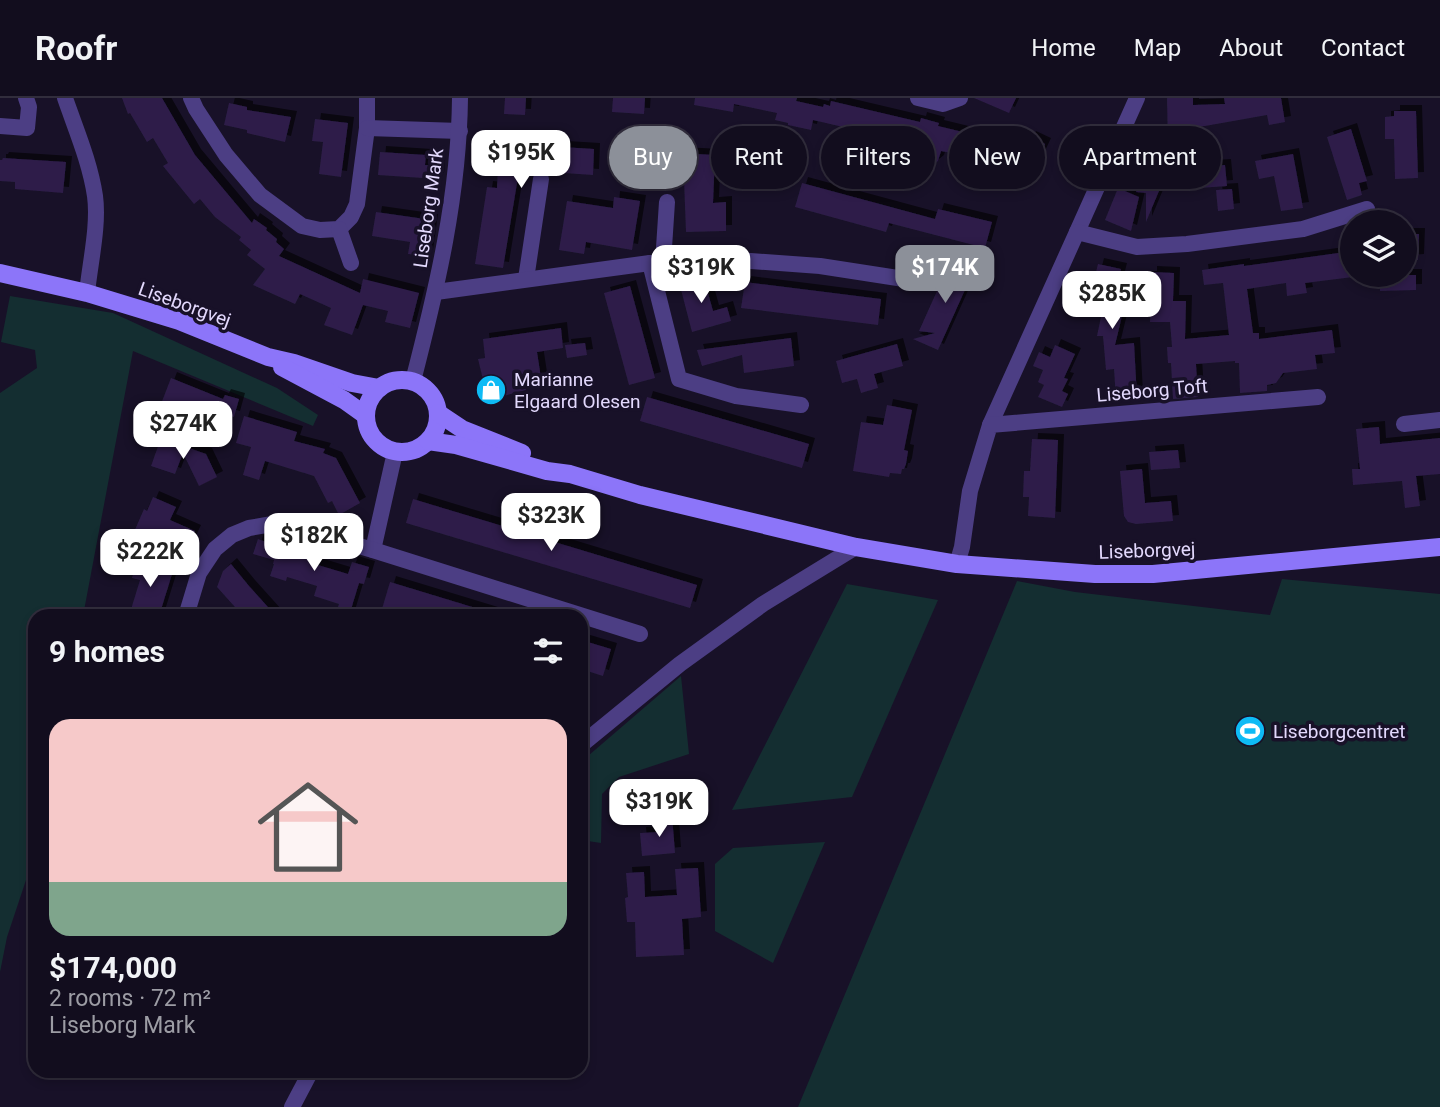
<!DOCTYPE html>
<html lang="en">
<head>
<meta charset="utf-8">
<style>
	body { margin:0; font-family:Roboto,sans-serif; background:#1b1627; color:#f1f3f6; height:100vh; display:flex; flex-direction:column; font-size:26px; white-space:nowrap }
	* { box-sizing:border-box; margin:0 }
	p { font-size:23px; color:#9c9ca4 }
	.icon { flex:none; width:38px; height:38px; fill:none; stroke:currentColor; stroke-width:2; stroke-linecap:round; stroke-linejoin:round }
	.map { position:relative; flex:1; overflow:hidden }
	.details { position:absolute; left:28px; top:511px; width:560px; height:469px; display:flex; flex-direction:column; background:#120d1e; border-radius:21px; box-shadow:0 4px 10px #0003,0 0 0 2px #312d3c }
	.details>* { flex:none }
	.hud { position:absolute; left:609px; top:28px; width:665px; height:63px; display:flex; gap:14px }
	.buttons { position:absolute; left:1340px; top:112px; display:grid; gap:14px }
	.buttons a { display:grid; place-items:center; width:77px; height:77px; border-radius:50%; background:#120d1e; box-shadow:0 4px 10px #0003,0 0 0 2px #312d3c; font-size:35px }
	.price { position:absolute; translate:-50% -60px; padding:0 16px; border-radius:14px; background:#fff; color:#222; font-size:23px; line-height:46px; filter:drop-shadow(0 2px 4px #0008) }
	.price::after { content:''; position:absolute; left:50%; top:42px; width:21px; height:16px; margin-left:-10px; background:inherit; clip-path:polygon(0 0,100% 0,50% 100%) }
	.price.current { background:#8c9099; color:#fff }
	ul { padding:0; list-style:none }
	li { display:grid; align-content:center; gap:14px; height:371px; padding:0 21px }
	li+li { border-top:2px solid #312d3c }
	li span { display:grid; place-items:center; height:217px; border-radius:21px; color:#555 }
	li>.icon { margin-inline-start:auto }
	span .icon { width:126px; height:126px; fill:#fffc; stroke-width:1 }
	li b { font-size:30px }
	h2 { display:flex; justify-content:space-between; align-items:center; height:84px; padding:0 21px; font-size:30px }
	.pill { padding:0 24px; border-radius:32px; background:#120d1e; box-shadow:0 4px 10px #0003,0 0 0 2px #312d3c; font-size:24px; line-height:63px }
	.pill.current { background:#8c9099; color:#fff }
	header { display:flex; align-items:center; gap:42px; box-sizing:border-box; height:98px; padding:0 35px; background:#120d1e; border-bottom:2px solid #312d3c }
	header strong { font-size:33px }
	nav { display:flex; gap:38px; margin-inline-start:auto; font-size:24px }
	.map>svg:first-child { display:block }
</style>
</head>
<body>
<header>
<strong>Roofr</strong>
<nav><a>Home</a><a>Map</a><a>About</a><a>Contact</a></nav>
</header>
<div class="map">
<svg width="1440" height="1009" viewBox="0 0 1440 1009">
	<defs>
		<filter id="shadow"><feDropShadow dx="6" dy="-6" stdDeviation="0" flood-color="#0009"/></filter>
	</defs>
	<rect width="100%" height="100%" fill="#181128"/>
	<g fill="#142e31">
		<polygon points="10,198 113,215 277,290 318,317 313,328 133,253 83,518 35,518 35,755 7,839 0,874 0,295 37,270 35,252 1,244"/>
		<polygon points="1282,481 1440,496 1440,1009 798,1009 1017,483 1075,494 1270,517"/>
		<polygon points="847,486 938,502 852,699 732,712"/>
		<polygon points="681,578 689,656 619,679 602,696 601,745 581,742 581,664"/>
		<polygon points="825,744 773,865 715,833 715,766 733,750"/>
		<polygon points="474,973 539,973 537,982 473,979"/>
	</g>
	<g fill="#2d1e48" filter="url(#shadow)">
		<polygon points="122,0 162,0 195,57 252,125 254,121 267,130 266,132 277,141 276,144 284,151 279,158 360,195 363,181 419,195 410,230 385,224 388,213 363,207 352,237 324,227 331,210 300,196 295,206 253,187 265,171 247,157 251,152 239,142 241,139 215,119 200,101 194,106 163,68 168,65 153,40 147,44 130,15 128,16"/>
		<polygon points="505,0 526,0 525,17 504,16"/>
		<polygon points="613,0 645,0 644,16 612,14"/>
		<polygon points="695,0 797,0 796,3 823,9 824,6 830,8 831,3 920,24 921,20 939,25 938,28 971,36 1022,59 1012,80 997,73 995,79 976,71 978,66 957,56 941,53 938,63 933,67 920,64 914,50 874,40 873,46 853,42 856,32 813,22 811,32 788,27 788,25 775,22 777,15 734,6 733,14 694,7"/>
		<polygon points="974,0 1016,0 1009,15"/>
		<polygon points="1167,0 1193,0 1193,7 1225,6 1224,0 1281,0 1285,24 1269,27 1267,17 1205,28 1193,29 1193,69 1225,67 1227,88 1186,91 1185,81 1179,81 1176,49 1168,49"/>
		<polygon points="229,5 247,9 247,12 291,19 285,44 247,35 247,32 224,27"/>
		<polygon points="1394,13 1416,13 1418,80 1395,81 1394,41 1385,41 1385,19 1394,18"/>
		<polygon points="315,21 348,25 341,79 319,76 323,44 312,43"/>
		<polygon points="1351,31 1367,83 1359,85 1362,97 1347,102 1327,39"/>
		<polygon points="1030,39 1045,46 1038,61 1023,54"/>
		<polygon points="499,45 594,51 593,77 549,74 542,71 534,74 519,73 503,170 475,166 487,89 497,90"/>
		<polygon points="621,52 715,57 713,105 726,104 726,133 686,134 684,82 620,78"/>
		<polygon points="380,54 426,57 425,67 439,68 438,81 378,77"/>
		<polygon points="1293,56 1303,110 1281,113 1274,78 1259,81 1255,63"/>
		<polygon points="3,60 66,64 63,95 15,91 15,84 0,83 0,62 2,62"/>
		<polygon points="1145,73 1164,81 1146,124 1146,95 1136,94"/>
		<polygon points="802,85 935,121 938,111 992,124 985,150 889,125 886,134 795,109"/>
		<polygon points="1118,90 1139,99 1131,133 1105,122"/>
		<polygon points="1232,91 1234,111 1218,113 1216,92"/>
		<polygon points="614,99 640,103 632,152 586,144 584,156 559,152 567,103 613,110"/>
		<polygon points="376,114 432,122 427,158 408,156 410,144 372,138"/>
		<polygon points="1405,136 1419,136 1418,162 1405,163"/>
		<polygon points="1353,153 1353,179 1305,185 1307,195 1287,198 1286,185 1247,191 1253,235 1259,235 1259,241 1332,232 1335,255 1315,257 1317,271 1283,275 1276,285 1267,287 1267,293 1240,295 1239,265 1235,265 1235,263 1196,266 1198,299 1173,301 1171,265 1168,265 1167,249 1172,249 1170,224 1150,224 1151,202 1144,201 1144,179 1151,179 1151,174 1174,175 1173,203 1186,203 1185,241 1229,237 1223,185 1204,187 1202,172 1244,166 1244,168"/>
		<polygon points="950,164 973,174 938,252 913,241 935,235 919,233"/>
		<polygon points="1098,166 1121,171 1110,215 1122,218 1115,247 1134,245 1137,300 1116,302 1114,271 1106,272 1103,238 1097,238 1102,214 1088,210 1089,206 1081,204 1086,184 1093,186"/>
		<polygon points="703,177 713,213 727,209 731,223 692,234 679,184"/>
		<polygon points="1388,177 1416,177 1416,192 1380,193 1380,178 1388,178"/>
		<polygon points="745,184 881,201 878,227 741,210"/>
		<polygon points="630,188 655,280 629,287 604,195"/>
		<polygon points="561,230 563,250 537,254 541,280 525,283 526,292 488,302 478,261 485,260 483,241"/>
		<polygon points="791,240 794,268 744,275 742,257 702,268 697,252"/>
		<polygon points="585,245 587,257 567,260 565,247"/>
		<polygon points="897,246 903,268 874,276 878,290 861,295 857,281 842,285 836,263"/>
		<polygon points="1055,247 1075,256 1064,280 1068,281 1062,293 1068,296 1062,309 1038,299 1044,287 1038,284 1043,272 1033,268 1039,254 1050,259"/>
		<polygon points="171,280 223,301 225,297 239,301 234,319 203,311 200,321 161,306"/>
		<polygon points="647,299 809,346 802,370 640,323"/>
		<polygon points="887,307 912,312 904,352 908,353 906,366 904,371 902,371 901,376 890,375 889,379 853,373 861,324 883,327"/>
		<polygon points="244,318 297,334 294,343 325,351 323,355 336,360 360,405 339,417 332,403 328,405 314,378 265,363 259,382 243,377 251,349 236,345"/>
		<polygon points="1379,329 1380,346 1440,340 1440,376 1416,378 1420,408 1405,410 1402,383 1353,387 1352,371 1360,371 1356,331"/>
		<polygon points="161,340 206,356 217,379 199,388 183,355 175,376 151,368"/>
		<polygon points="1032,341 1058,342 1055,420 1028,418 1029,399 1023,399 1024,373 1030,373"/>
		<polygon points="1178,352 1180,370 1151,372 1149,354"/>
		<polygon points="1142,371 1145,405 1171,403 1173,423 1136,426 1128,424 1124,418 1120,373"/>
		<polygon points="153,399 176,409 170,422 195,433 184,456 134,434 144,411 147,413"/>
		<polygon points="413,401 697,487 690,510 406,425"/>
		<polygon points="258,441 266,444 267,441 311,452 308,464 348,476 352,464 369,469 364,486 359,485 349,518 336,515 339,506 314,498 317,488 287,479 286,483 270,478 274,466 273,466 274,462 253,456"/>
		<polygon points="137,462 173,473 159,518 129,518 140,482 132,480"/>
		<polygon points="231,466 249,488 276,518 243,518 217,489 223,473"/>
		<polygon points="390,484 492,515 491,518 406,518 382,511"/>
		<polygon points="581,542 611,551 603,578 581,571"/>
		<polygon points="672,717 675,755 642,758 640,735 659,734 658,720"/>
		<polygon points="698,770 701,819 682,821 684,857 636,859 635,824 627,824 625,800 628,799 626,775 644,774 645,799 677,797 675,771"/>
	</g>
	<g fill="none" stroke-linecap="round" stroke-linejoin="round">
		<g stroke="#4c3e84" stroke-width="16">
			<path d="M65,0C76,32 90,64 95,98C99,127 90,165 87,195"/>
			<polyline points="191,0 196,11 226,57 260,97 302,128 320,132 339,131 351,119 357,106 367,30 367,0"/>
			<polyline points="918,0 943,6 960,0"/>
			<polyline points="0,28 27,30 29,9 26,0"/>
			<polyline points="367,30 460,33"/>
			<polyline points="339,131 351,165"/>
			<polyline points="1077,134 1137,0"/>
			<polyline points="650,165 679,281 736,298 801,307"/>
			<polyline points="663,165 667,104"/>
			<polyline points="526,181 541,81"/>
			<polyline points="436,194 650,165 724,161 820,168 917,183"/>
			<path d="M413,283C437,190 459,97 460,0"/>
			<polyline points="1404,326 1440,322"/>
			<polyline points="990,327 1077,134 1137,149 1187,146 1303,131 1367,111"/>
			<polyline points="373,452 395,354"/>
			<polyline points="957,466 962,449 970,393 990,327 1318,299"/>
			<polyline points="186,518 199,475 215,451 232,437 249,430 278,425 373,452 640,536"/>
			<polyline points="581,647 680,566 763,506 856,449"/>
			<polyline points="292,1009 311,973"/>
		</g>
		<g stroke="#8c75f9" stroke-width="18">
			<polyline points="0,175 87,195 179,223 268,259 294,265 352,285 379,290"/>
			<polyline points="282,269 344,302 365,317"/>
			<circle cx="402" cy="318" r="36"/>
			<polyline points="438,315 462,331 522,355"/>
			<polyline points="428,343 456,347 547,373 570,376 640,397 856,449 957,466 1095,476 1153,476 1440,449"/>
		</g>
	</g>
	<defs>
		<g id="shop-disc" transform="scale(1.575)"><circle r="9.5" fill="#0ebbf5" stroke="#181128"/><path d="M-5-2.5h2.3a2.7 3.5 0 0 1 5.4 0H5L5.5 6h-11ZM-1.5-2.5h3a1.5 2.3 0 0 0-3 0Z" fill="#fff"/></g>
		<g id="stadium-disc" transform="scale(1.575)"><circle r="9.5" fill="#0ebbf5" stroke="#181128"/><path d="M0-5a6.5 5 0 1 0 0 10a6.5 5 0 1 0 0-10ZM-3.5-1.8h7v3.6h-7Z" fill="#fff"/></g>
	</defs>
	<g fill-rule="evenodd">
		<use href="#shop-disc" x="491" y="292"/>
		<use href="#stadium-disc" x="1250" y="633"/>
	</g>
	<g text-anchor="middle" stroke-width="7" stroke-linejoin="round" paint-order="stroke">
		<g font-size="19" fill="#e3d9fd" stroke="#181128">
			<text transform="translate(428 110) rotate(-82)" y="7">Liseborg Mark</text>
			<text transform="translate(185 206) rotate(20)" y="7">Liseborgvej</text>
			<text transform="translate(1152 292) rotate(-5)" y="7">Liseborg Toft</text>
			<text transform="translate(1147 452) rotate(-2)" y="7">Liseborgvej</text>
		</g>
		<g font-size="19" fill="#e3d9fd" stroke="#181128" text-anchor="start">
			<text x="514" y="288">Marianne<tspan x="514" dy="22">Elgaard Olesen</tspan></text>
			<text x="1273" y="640">Liseborgcentret</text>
		</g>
	</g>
</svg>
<div class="buttons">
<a><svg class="icon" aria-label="layers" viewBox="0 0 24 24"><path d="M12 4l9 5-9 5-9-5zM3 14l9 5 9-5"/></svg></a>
</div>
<b class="price" style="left:521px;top:92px">$195K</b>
<b class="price" style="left:701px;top:207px">$319K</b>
<b class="price current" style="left:945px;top:207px">$174K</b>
<b class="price" style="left:1112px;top:233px">$285K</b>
<b class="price" style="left:183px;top:363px">$274K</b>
<b class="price" style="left:551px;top:455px">$323K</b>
<b class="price" style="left:314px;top:475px">$182K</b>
<b class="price" style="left:150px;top:491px">$222K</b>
<b class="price" style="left:659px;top:741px">$319K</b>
<div class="hud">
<a class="pill current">Buy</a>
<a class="pill">Rent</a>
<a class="pill">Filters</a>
<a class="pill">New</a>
<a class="pill">Apartment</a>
</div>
<section class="details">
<h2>9 homes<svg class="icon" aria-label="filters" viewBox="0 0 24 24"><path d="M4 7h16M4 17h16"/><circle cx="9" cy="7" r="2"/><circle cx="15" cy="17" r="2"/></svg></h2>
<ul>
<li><span style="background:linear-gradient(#f6c9c9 75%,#7fa58c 0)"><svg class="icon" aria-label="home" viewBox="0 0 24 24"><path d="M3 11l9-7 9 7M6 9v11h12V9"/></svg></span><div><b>$174,000</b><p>2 rooms · 72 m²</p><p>Liseborg Mark</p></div></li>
</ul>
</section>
</div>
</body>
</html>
